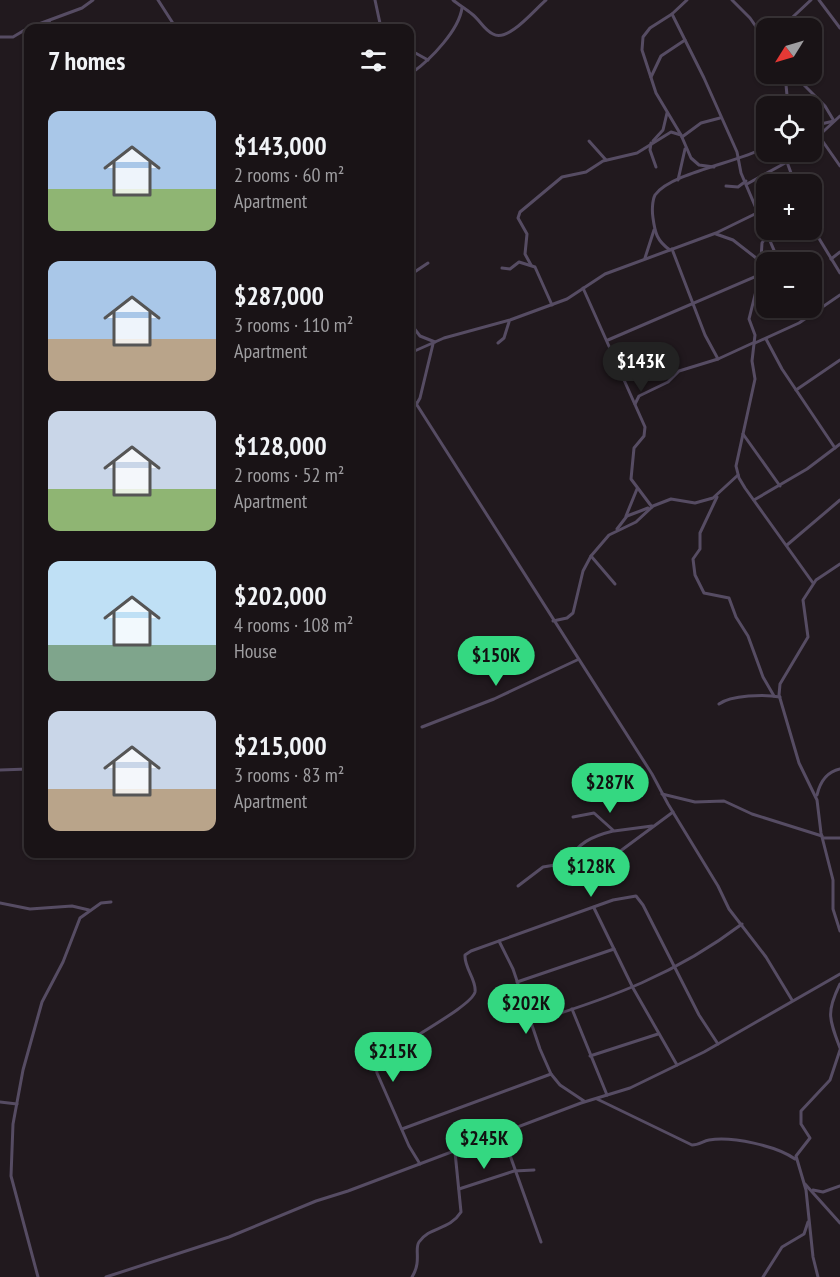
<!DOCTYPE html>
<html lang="en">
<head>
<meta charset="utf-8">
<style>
	body { margin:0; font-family:"PT Sans Narrow",sans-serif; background:#262023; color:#f1f3f6; height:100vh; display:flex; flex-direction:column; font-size:22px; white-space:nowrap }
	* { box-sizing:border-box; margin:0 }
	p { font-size:20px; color:#9f9ea1 }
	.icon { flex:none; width:33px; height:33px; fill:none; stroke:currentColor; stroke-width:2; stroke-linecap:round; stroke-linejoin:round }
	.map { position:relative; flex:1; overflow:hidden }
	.details { position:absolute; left:24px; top:24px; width:390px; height:834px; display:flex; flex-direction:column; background:#191316; border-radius:12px; box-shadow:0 2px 4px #0004,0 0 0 2px #373235 }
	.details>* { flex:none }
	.needle { width:39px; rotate:233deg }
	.fabs { position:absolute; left:756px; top:18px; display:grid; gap:12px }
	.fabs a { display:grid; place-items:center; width:66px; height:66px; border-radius:12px; background:#191316; box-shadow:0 2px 4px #0004,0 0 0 2px #373235; font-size:30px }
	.price { position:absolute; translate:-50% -51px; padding:0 14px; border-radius:21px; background:#34d881; color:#111; font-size:20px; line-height:39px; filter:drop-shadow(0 2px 3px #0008) }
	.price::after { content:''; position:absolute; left:50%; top:36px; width:18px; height:14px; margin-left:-9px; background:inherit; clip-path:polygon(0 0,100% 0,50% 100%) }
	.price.on { background:#222; color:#fff }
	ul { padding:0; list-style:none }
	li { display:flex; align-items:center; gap:18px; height:150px; padding:0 24px }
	li span { display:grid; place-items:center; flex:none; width:168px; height:120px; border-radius:12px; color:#555 }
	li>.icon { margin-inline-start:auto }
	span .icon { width:72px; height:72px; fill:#fffc; stroke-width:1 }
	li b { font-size:26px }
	h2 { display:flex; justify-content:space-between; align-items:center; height:72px; padding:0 24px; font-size:26px }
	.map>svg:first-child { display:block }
</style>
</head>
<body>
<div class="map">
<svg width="840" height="1277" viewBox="0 0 840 1277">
	<rect width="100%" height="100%" fill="#21191e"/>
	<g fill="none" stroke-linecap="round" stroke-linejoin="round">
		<g stroke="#564c63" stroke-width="3">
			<polyline points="158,0 176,28"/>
			<polyline points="375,0 381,28"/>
			<path d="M453,0C459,5 466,9 472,14C480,20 484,30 493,34C508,43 535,9 546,0"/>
			<polyline points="687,0 672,14 650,28 643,37 642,50 656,93 681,135 691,158 699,165 714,167"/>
			<polyline points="732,0 750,18 766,41"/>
			<polyline points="819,0 840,28"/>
			<polyline points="672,14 704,78 737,152 741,173 779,262"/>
			<polyline points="49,21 52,28"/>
			<polyline points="781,28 811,0"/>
			<polyline points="0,37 13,37 28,28 82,8 93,0"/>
			<polyline points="410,50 428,60"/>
			<path d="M413,72C431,59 459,30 462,8"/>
			<polyline points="785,74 788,106"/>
			<polyline points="793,74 825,106 834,121 812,126"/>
			<polyline points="651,77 661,56 685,40"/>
			<polyline points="819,136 840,166"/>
			<polyline points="682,137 701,123 720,118"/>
			<polyline points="589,141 606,160"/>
			<polyline points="653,141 663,130 667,113"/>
			<polyline points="812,142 840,116"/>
			<polyline points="651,143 650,150 656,167"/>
			<polyline points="793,152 787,162 795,184"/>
			<polyline points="678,180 685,149"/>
			<polyline points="747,184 787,162 801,152"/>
			<polyline points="726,186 738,187 746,181"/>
			<polyline points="812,227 840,273"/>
			<polyline points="716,234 733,240 760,261"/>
			<polyline points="768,234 762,243 760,275 749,319 755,335 752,361 755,379 736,466 739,478 745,488 813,583"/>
			<polyline points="672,249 705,335 718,359"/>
			<path d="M670,250C657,241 655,233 653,218C652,212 652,201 655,195C670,173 740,162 766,147"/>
			<polyline points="645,258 654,230"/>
			<polyline points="831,259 840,252"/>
			<polyline points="531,265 525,254 527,234 518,218 520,212 562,177 586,172 603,161 637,153 671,132 681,135"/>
			<polyline points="502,268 510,269 519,262 535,267 552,305"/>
			<polyline points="410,275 428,263"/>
			<polyline points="583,288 645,427 644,436 634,448 631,479 652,507"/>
			<polyline points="410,306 410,311"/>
			<polyline points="798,308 803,319"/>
			<polyline points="410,323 420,336 435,342"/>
			<polyline points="766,339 782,369 835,448"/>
			<polyline points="608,340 766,272"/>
			<polyline points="498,343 504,338 509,322"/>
			<polyline points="755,343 799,323 840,295"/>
			<polyline points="410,353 444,338 510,320 567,299 605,274 716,233 759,212"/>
			<polyline points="796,390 840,360"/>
			<polyline points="410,394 652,774 668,804 718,886 729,909 766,957 792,1000"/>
			<polyline points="635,404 639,396 668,382 679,371 718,359 755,342"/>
			<polyline points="416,405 420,398 433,344"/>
			<polyline points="743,434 780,486"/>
			<polyline points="717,497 700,533 700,549 693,559 695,575 704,593 729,598 736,617 748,636 763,677 774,696"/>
			<polyline points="754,500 807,469 840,444"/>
			<polyline points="626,516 637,489"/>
			<polyline points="617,529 627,516 648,508"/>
			<polyline points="787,545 840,500"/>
			<polyline points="591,556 615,584"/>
			<polyline points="840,564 816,580 803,600 808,637 780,684 779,695 799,763 817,800 821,833 833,880 833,909 840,931"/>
			<polyline points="553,621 567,618 573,613 583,571 591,556 609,535 636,522 653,506 671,499 695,503 713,498 738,475"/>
			<path d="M719,704C731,695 765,694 780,697"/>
			<polyline points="422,727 494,699 577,660"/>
			<polyline points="0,770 28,769"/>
			<polyline points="662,794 695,802 724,801 752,814 822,836"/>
			<path d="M817,795C820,782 826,772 840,769"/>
			<polyline points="573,817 594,813 614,831 652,826"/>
			<polyline points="823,838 840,838"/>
			<path d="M568,863C576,843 593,836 613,831"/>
			<polyline points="518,886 543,867 615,855 673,812"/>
			<polyline points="0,903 30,909 72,906 89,910"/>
			<polyline points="594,908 633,988 677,1065"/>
			<polyline points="499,941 513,969 540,1049 551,1074 560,1085 584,1101"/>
			<polyline points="517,982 614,949"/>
			<path d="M840,984C826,1012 829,1019 840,1048"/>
			<polyline points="572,1009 607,1095"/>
			<path d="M532,1022C611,998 676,974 742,924"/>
			<polyline points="590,1056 658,1034"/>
			<path d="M597,1099L692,1145C699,1145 703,1141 709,1140C732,1136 777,1146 795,1159"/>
			<polyline points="0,1102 17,1104"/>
			<polyline points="402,1129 551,1074"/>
			<polyline points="502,1133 541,1242"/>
			<path d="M420,1164L409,1146L377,1073L376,1065C393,1046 471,1008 475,992C477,980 464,968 465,955L471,951L613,900L636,896L643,905L699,1015L718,1044"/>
			<polyline points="805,1184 840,1223"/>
			<polyline points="459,1189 514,1171 534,1170"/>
			<polyline points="813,1190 823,1192 840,1186"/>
			<polyline points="38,1277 11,1176 13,1124 23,1070 42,1002 63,962 80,918 101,903 111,902"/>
			<polyline points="106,1277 229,1237 316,1201 348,1191 581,1103 630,1088 704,1052 840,974"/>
			<path d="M412,1277C422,1261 414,1249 419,1242C430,1226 449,1231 461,1212L455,1152"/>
			<polyline points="763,1277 782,1247 804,1234 808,1222"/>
			<polyline points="818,1277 813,1257 806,1190 796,1156 810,1138 801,1124 801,1111 830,1080 840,1050"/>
		</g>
	</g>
</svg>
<div class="fabs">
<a><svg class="needle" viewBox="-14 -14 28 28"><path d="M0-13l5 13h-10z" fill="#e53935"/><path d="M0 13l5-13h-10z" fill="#9f9ea1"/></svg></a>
<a><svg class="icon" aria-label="locate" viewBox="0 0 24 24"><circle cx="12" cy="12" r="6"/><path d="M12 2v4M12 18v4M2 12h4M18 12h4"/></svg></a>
<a>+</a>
<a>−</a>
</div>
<b class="price on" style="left:641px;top:393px">$143K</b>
<b class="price" style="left:496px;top:687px">$150K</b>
<b class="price" style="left:610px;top:814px">$287K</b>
<b class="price" style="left:591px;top:898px">$128K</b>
<b class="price" style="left:526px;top:1035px">$202K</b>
<b class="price" style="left:393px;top:1083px">$215K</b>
<b class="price" style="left:484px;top:1170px">$245K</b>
<section class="details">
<h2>7 homes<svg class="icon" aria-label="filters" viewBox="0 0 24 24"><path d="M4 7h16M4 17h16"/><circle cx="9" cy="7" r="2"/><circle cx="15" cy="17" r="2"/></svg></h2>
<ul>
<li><span style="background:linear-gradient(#a9c7e8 65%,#8fb573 0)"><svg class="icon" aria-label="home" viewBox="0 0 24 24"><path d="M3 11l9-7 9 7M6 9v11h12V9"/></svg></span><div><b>$143,000</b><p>2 rooms · 60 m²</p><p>Apartment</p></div></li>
<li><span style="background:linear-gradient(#a9c7e8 65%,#b9a48a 0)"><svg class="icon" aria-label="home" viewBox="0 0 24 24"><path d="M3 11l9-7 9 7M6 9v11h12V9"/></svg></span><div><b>$287,000</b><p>3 rooms · 110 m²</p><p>Apartment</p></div></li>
<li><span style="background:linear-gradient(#c9d6e8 65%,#8fb573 0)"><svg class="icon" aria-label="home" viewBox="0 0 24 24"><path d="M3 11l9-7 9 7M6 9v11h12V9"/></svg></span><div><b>$128,000</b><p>2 rooms · 52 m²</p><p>Apartment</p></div></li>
<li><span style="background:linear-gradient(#bfe0f5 70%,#7fa58c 0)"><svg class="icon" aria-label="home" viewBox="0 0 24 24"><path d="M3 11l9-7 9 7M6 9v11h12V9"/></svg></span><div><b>$202,000</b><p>4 rooms · 108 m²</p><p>House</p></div></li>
<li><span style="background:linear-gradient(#c9d6e8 65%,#b9a48a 0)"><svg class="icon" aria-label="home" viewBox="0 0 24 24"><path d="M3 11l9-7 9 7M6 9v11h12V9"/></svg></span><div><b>$215,000</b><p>3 rooms · 83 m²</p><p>Apartment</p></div></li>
</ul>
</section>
</div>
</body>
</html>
